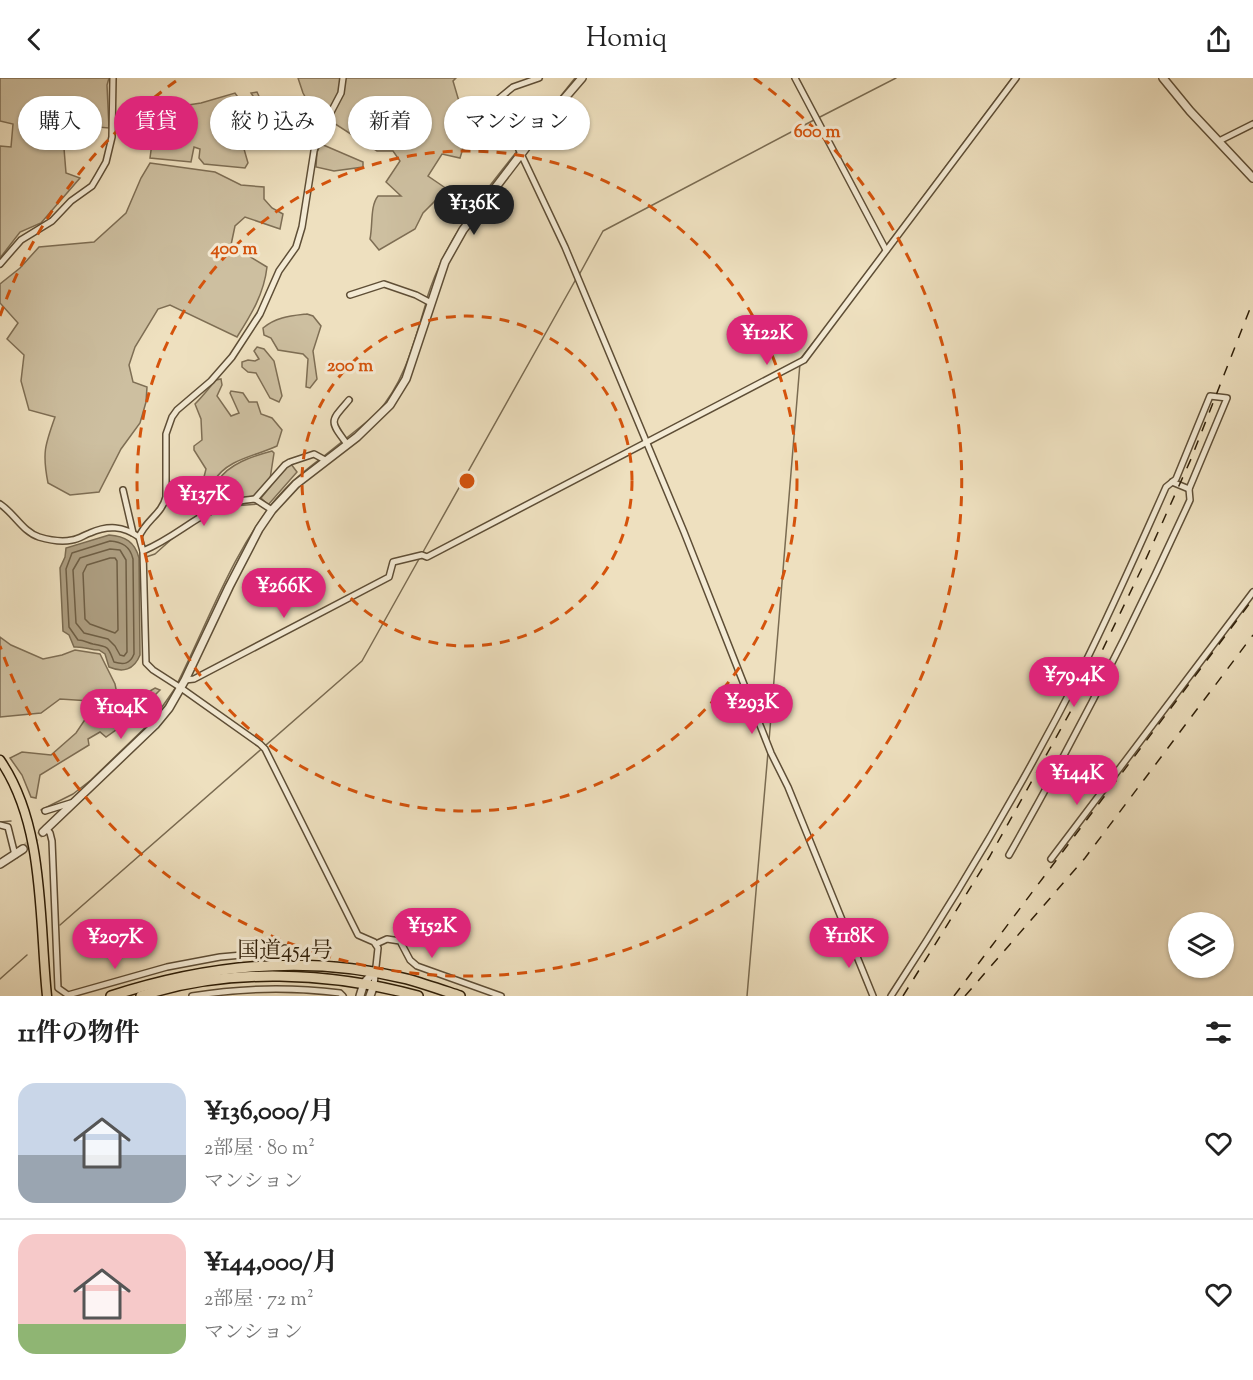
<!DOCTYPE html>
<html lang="ja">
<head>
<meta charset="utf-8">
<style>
	body { margin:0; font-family:"Sorts Mill Goudy","Noto Serif JP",serif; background:#f6f6f6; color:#222; height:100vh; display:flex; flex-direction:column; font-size:22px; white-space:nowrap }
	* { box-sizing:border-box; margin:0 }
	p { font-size:20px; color:#767676 }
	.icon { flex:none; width:33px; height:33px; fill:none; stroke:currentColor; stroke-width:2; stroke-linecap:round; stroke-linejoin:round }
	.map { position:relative; height:918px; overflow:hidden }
	.details { display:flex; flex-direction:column; background:#fff; flex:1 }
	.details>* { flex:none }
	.hud { position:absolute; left:18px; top:18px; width:600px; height:54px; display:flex; gap:12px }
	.tools { position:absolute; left:1168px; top:834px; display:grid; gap:12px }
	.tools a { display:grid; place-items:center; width:66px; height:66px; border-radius:50%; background:#fff; box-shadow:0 2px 4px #0004; font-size:30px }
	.price { position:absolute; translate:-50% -51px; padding:0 14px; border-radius:21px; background:#db2777; color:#fff; font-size:20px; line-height:39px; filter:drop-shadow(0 2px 3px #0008) }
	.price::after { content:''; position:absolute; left:50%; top:36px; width:18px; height:14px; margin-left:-9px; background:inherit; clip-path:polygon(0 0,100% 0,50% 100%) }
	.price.selected { background:#222; color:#fff }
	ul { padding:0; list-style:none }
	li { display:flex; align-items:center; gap:18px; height:150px; padding:0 18px }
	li+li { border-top:2px solid #e0e0e0 }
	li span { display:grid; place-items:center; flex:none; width:168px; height:120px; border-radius:18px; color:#555 }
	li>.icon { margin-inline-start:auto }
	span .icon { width:72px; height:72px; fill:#fffc; stroke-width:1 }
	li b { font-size:26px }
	h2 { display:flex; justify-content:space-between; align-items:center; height:72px; padding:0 18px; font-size:26px }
	.chip { padding:0 21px; border-radius:27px; background:#fff; box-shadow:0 2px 4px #0004; font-size:21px; line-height:54px }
	.chip.selected { background:#db2777; color:#fff }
	header { display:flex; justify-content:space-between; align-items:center; height:78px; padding:0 18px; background:#fff; font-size:27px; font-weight:600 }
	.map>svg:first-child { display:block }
</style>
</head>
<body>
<header><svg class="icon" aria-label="back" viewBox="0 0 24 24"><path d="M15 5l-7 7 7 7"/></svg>Homiq<svg class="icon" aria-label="share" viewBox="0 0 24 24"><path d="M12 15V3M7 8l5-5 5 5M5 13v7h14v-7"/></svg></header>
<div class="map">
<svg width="1253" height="918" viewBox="0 0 1253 918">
	<rect width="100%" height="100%" fill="#eee0bf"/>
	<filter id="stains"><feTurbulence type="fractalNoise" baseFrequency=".00333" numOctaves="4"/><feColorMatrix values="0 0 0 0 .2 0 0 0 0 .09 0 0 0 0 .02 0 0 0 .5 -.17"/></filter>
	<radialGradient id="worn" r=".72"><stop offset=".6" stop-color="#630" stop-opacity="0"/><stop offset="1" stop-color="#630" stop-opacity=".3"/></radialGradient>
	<g fill="#cdbfa0" stroke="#7e6e54" stroke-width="1.5">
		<polygon points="0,0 109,0 107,7 109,50 62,46 66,95 80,100 41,145 20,154 0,180 0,68 11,69 13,46 0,43"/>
		<path d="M298,0H456L453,3L468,54L460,80L442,76L428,98L447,111L423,135L415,151L379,172L370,161C373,146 370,128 378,118H401L386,104L400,83L393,73H377L312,31L303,15Z"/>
		<polygon points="257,14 271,44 261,52 262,65 244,71 248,85 245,90 204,86 199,80 200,71 194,69 191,84 150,80 155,43 168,33 175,29 201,25 235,15 245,29 254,27 255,21 251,15"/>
		<polygon points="321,66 363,84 363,89 334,93 316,89 317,74"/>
		<path d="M150,85L215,94L241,107L264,109V121L272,130L283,136L280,151L245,139L235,148L231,167L267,189C264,216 251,237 237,259L170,227L158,231L135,269L129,287L133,304L147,309L146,324L140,345L121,371L99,414L70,417L48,405C42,375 45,367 55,339L29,332L21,303L24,277L7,261L18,245L0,225V206L20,190L39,169L94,164L126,135L141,100Z"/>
		<path d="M307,236L313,238L321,248L313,273L317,301L310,310L306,309L308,281L303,276L278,272L271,260L264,257L263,250C276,239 290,238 307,236Z"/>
		<polygon points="257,269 264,271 274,283 282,318 279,324 270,320 256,295 248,294 242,289 242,284 248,282 255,283 259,281 254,273"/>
		<path d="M221,301L222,307L217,318L231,338L239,335L230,315L231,313L243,315L249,324H257L261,336L272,340L282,352L277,368C256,378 227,381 214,403L207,404L204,399L206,391L194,372V368L202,362L201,341L195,326C203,318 209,310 216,302Z"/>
		<path d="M272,373L274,375L270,401L254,418L228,423L218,403C228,386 253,378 272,373Z"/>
		<polygon points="291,386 297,394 268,427 261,420 287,388"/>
		<polygon points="0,559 11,567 43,581 62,577 75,572 100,576 115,606 117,616 106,624 60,621 41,635 0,639"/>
		<path d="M155,610L160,612L130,642L106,659L100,654L88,661L89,667L40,697L36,720L31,719L22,697L10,680L22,674L51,677L76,655L86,640C105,640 118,641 127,623L150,615V613Z"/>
	</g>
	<path fill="#ad9e81" stroke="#7a6b51" stroke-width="1.5" d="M109,457C125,458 135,464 139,480L140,577C134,592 123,595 109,589L105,576L99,572C90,572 84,568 74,569L69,557L63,553L60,490L65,479L66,470Z"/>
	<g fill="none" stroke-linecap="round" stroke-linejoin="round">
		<g stroke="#6e5e44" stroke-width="1.5">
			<path d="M110,463C122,464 130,468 133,481L134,576C130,586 124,587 114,584C108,569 110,569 93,566C88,565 84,562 78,562L69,549L66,491L72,475Z"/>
			<polygon points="110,471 120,472 126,482 127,574 124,578 120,577 115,568 108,561 84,555 76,545 73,492 80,480"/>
			<polygon points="110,480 115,480 117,483 118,552 115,555 90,546 85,541 83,495 87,487"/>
		</g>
		<g stroke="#7a6b51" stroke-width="1.5">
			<polyline points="818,40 896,0"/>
			<polyline points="521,68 575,0"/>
			<polyline points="886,168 1012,0"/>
			<polyline points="579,197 603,153 814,42"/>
			<path d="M427,220C446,160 479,121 518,72"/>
			<polyline points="838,233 883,172"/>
			<polyline points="801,280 820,256"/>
			<path d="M377,335C405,304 414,264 426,225"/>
			<polyline points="324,378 374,338"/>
			<polyline points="233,428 258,426"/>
			<polyline points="423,474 576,201"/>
			<polyline points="146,479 155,476 174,459"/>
			<path d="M178,604C208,544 233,473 276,421C289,405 304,393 320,381"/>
			<polyline points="769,663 800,285"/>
			<polyline points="41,732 73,716 91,702 153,642 176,609"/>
			<polyline points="0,744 11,743"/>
			<polyline points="60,847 362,583 419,481"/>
			<polyline points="0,901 27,877"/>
			<polyline points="747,918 768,674"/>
		</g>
		<polyline stroke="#c8b99a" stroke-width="7" stroke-dasharray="7 3.5" stroke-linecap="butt" points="23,771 43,754"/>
		<g stroke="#5e4e36" stroke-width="8">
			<g id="minor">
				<polyline points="539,0 513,9 496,23 565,169 684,454 771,675 788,709 873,918"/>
				<polyline points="795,0 886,172"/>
				<polyline points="1219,63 1253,46"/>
				<polyline points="0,186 21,162 52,143 71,123 92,108 98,98 106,84 112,59 113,0"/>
				<polyline points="350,217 384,206 416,217 431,225"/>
				<path d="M347,366C329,342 330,344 349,322"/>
				<polyline points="1172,404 1189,411"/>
				<polyline points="123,412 133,455"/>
				<polyline points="255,421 285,387 290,384 314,376 325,382"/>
				<path d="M0,426C14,435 23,454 39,459C49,462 63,464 72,462C79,461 84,457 90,455C108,447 123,448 139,459L143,473L146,585L153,592L181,610L260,666L265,671L358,857L374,864L378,870L374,907"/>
				<path d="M139,459C145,443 162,436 166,419V356L172,339L177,332L211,303L232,279L260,236L279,193L296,169L302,149L314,73L319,57L341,15L343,0"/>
				<path d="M143,473C186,455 204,425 255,421L272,432"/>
				<polyline points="185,602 194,601 389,499 393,484 422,477 427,479 804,282 1016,0"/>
				<polyline points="45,733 74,724"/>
				<polyline points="0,747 8,749 15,777"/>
				<polyline points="46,750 50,755 52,763 58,910 68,917 167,889 220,879 276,874 285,870 289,872 291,887"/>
				<polyline points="1051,781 1253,514"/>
				<polyline points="376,866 387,861 400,863 410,882 417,888 501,918"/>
				<path d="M192,918C240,910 291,909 340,915L343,918"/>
				<path d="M891,918C960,813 1025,703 1082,591C1112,531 1139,470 1166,409L1176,401L1210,318L1227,320L1189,411L1190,422C1135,543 1075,661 1009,777"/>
			</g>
		</g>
		<g stroke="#5e4e36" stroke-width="10">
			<g id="tertiary">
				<polyline points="1163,0 1190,33 1253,100"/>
				<polyline points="43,754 155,647 169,630 185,602 229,509 259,451 272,432 296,406 357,359 390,327 406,301 445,184 463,152 557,29 582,0"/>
				<polyline points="0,786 23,771"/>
				<polyline points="360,918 364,905 374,894"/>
				<polyline points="370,918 374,907"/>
			</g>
		</g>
		<g stroke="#2e1e08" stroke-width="11">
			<path id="primary" d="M0,682C45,747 39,842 47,918"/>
		</g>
		<g stroke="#2e1e08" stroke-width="12">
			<g id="trunk">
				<path d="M111,918C207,887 308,876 407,901C425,906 442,912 460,918"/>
				<path d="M141,918C228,889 331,894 418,918"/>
			</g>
		</g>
		<use href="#minor" stroke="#f4ebd5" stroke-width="5"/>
		<use href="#tertiary" stroke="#f4ebd5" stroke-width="7"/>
		<use href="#primary" stroke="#eee0bf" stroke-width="8"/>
		<use href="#trunk" stroke="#eee0bf" stroke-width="9"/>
		<g stroke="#2e1e08" stroke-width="1.5" stroke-dasharray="10 10" stroke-linecap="butt">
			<polyline points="903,918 990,778 1087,604 1141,492 1191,381 1253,223"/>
			<polyline points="954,918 1253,521"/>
			<polyline points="965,918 1085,780 1253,557"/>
		</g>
	</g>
	<g fill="none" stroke="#d5530c" stroke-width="3" stroke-dasharray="10 8">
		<circle cx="467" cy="403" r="165"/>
		<circle cx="467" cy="403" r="330"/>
		<path d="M0 238A495 495 0 0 1 180 0M754 0A495 495 0 1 1 0 568"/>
	</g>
	<g text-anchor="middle" stroke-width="6" stroke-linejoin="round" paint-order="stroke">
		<g font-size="22" fill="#2e1e08" stroke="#f4ebd5">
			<text x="285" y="879">国道454号</text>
		</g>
	</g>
	<circle cx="467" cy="403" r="9" fill="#d5530c" stroke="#f4ebd5" stroke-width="3"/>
	<g font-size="18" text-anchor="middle" font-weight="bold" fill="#d5530c" stroke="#f4ebd5" stroke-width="6" stroke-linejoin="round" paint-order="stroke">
		<text x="817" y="59">600 m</text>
		<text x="234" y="176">400 m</text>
		<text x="350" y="293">200 m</text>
	</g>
	<rect width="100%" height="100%" filter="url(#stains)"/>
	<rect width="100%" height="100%" fill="url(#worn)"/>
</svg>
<div class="tools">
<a><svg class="icon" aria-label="layers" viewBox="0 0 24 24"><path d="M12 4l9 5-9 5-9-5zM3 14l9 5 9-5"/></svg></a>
</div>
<b class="price selected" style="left:474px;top:158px">¥136K</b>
<b class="price" style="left:767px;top:288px">¥122K</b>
<b class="price" style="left:204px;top:449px">¥137K</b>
<b class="price" style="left:284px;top:541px">¥266K</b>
<b class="price" style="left:1074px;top:630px">¥79.4K</b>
<b class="price" style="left:752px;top:657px">¥293K</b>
<b class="price" style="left:121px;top:662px">¥104K</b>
<b class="price" style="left:1077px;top:728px">¥144K</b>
<b class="price" style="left:432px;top:881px">¥152K</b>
<b class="price" style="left:849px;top:891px">¥118K</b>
<b class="price" style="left:115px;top:892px">¥207K</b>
<div class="hud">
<a class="chip">購入</a>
<a class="chip selected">賃貸</a>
<a class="chip">絞り込み</a>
<a class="chip">新着</a>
<a class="chip">マンション</a>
</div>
</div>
<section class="details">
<h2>11件の物件<svg class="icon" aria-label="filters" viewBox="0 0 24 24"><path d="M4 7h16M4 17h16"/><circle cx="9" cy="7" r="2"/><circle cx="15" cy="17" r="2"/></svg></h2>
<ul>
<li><span style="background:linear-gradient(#c9d6e8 60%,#9aa5b1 0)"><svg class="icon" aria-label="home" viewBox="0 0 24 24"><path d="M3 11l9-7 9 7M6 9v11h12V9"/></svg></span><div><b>¥136,000/月</b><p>2部屋 · 80 m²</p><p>マンション</p></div><svg class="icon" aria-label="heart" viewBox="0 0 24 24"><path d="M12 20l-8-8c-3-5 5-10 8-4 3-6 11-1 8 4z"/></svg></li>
<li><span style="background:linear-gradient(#f6c9c9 75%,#8fb573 0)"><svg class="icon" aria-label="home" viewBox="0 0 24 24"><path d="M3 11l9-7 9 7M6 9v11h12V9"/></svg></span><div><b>¥144,000/月</b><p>2部屋 · 72 m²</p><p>マンション</p></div><svg class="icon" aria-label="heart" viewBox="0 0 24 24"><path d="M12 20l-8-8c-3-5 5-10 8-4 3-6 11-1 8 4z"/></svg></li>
</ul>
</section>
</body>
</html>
